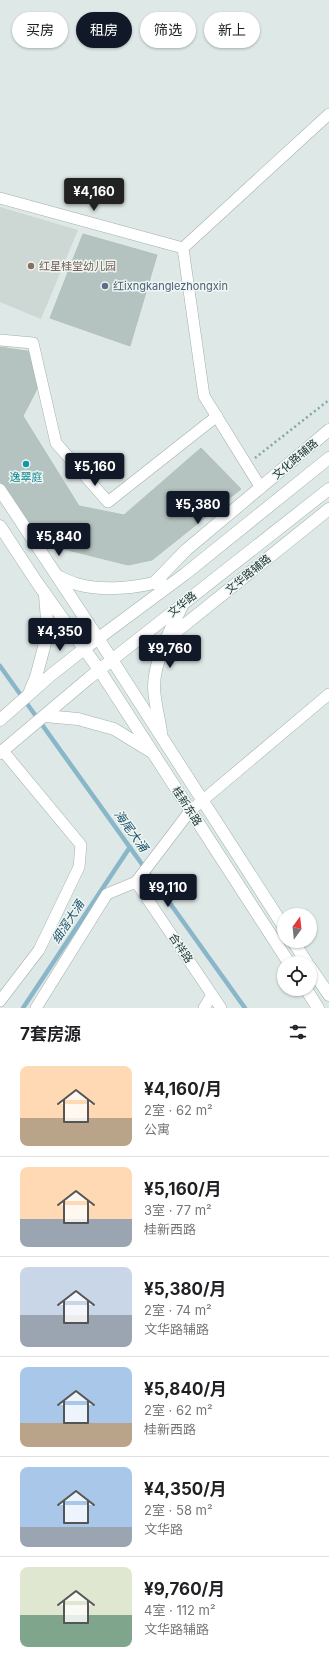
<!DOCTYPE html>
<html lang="zh">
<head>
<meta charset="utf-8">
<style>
	body { margin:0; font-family:Inter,"Noto Sans SC",sans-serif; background:#f2f2f2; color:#202124; height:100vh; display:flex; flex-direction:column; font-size:15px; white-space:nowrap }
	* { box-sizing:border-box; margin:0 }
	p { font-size:13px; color:#757577 }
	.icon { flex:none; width:22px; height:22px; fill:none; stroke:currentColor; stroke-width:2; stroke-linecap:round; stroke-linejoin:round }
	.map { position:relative; height:1008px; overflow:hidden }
	.details { display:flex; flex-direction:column; background:#fff; flex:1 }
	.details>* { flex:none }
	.hud { position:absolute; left:12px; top:12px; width:305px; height:36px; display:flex; gap:8px }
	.needle { width:26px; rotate:15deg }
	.fabs { position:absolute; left:277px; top:908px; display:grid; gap:8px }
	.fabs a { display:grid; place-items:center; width:40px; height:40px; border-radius:50%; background:#fff; box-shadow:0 1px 3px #0004; font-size:20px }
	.price { position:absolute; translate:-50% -34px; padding:0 9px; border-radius:4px; background:#111827; color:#fff; font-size:13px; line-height:26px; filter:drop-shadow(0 1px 2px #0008) }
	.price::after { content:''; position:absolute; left:50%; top:24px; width:12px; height:9px; margin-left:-6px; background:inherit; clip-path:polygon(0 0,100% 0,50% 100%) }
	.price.selected { background:#222; color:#fff }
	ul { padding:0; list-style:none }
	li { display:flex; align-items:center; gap:12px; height:100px; padding:0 20px }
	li+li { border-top:1px solid #e0e0e0 }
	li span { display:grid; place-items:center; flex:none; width:112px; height:80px; border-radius:8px; color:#555 }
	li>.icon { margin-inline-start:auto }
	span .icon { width:48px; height:48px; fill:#fffc; stroke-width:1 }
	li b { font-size:17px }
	h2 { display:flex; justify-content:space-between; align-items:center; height:48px; padding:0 20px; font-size:17px }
	.pill { padding:0 14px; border-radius:18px; background:#fff; box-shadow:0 1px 3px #0004; font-size:14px; line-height:36px }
	.pill.selected { background:#111827; color:#fff }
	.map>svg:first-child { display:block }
</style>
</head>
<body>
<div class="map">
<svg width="329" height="1008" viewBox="0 0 329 1008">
	<rect width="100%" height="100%" fill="#dee8e6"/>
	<polygon fill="#cdd8d5" points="0,207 78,230 41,319 0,302"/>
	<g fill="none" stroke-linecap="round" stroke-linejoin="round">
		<g stroke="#8ab6ca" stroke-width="4.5">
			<polyline points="0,666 245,1008"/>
			<polyline points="23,1008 130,847"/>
		</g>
	</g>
	<g fill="#b4c3bf" stroke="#b2c1bd">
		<polygon points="83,234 157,255 130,346 50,318"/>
		<polygon points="0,347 33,352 39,385 23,416 79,506 124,515 201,448 241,489 152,560 128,565 36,542 0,481"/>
	</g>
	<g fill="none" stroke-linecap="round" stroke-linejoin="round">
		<g stroke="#a2afad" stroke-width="12">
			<g id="street">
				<polyline points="0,198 183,248"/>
				<polyline points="0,340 33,343 56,443 108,502 217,416"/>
				<polyline points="261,488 204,396 183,248 329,114"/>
				<polyline points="0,1001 39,950 79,867 81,845 3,751"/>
				<polyline points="36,1008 107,894 136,882"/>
				<polyline points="204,1008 212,995"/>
				<polyline points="221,1008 136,882 190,811 329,694"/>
			</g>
		</g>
		<g stroke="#9fb3af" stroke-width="13">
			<g id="secondary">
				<polyline points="0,490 98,638 284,927"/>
				<polyline points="0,526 36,581 100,671 289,963"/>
				<path d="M57,576C64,579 72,583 80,585C104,591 137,588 161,581"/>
				<polyline points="154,583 186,550 329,430"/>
				<polyline points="167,639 329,509"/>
				<polyline points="30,691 36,677 48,632 45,595"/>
				<polyline points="45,716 78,719 114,729 150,751"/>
				<polyline points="0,720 51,675 84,649 185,574 329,458"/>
				<path d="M161,732C159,717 154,701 154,686C154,662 171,628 182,606"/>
				<polyline points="0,753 89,678 329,489"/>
				<polyline points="293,941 307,963"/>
				<polyline points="310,967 329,995"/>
				<polyline points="306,989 318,1008"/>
			</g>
		</g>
		<polyline stroke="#81a9a3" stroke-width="2.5" stroke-dasharray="2 3" stroke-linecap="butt" points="255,458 329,400"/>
		<use href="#street" stroke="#fff" stroke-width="11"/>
		<use href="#secondary" stroke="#fff" stroke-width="12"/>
	</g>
	<circle fill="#8d6e63" stroke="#eef6f3" stroke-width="1.5" cx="31" cy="266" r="4"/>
	<circle fill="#5c6f8a" stroke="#eef6f3" stroke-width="1.5" cx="105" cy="286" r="4"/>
	<circle fill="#0f9aa8" stroke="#eef6f3" stroke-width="1.5" cx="26" cy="464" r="4"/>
	<g text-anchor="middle" stroke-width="3" stroke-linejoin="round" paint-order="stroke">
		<g font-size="11" fill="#785e54" stroke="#eef6f3" text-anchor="start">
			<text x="39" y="270">红星桂堂幼儿园</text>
		</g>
		<g font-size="11" fill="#4e5e75" stroke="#eef6f3" text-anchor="start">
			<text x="113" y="290">红ixngkanglezhongxin</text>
		</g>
		<g font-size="11" fill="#213734" stroke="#eef6f3">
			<text transform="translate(295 459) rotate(-40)" y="4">文化路辅路</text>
			<text transform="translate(248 574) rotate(-39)" y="4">文华路辅路</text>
			<text transform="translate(182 604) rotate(-39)" y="4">文华路</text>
			<text transform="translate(187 806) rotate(57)" y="4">桂新东路</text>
			<text transform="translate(181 948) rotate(56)" y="4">合祥路</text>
		</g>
		<g font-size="11" fill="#0d838f" stroke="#eef6f3">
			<text x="26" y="481">逸翠庭</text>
		</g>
		<g font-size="12" font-style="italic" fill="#21546d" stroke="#eef6f3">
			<text transform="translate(131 831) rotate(54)" y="4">海尾大涌</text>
			<text transform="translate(68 922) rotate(-57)" y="4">细滘大涌</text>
		</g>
	</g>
</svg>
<div class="fabs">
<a><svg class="needle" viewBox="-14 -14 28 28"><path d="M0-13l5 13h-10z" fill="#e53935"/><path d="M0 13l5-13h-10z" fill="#757577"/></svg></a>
<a><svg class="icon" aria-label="locate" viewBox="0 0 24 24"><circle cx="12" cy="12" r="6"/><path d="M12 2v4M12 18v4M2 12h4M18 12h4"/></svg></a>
</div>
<b class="price selected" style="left:94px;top:212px">¥4,160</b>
<b class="price" style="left:95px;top:487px">¥5,160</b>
<b class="price" style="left:198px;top:525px">¥5,380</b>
<b class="price" style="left:59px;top:557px">¥5,840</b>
<b class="price" style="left:60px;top:652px">¥4,350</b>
<b class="price" style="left:170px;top:669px">¥9,760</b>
<b class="price" style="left:168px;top:908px">¥9,110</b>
<div class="hud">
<a class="pill">买房</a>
<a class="pill selected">租房</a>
<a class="pill">筛选</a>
<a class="pill">新上</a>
</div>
</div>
<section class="details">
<h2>7套房源<svg class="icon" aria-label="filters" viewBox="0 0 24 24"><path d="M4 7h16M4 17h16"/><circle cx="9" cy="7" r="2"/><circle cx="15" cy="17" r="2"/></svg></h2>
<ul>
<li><span style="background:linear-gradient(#ffd9b3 65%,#b9a48a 0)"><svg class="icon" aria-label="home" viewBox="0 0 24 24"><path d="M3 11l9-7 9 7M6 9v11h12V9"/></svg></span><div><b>¥4,160/月</b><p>2室 · 62 m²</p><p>公寓</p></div></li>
<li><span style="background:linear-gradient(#ffd9b3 65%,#9aa5b1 0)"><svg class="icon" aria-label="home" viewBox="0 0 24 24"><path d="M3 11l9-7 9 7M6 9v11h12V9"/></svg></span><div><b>¥5,160/月</b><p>3室 · 77 m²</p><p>桂新西路</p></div></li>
<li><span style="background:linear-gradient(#c9d6e8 60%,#9aa5b1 0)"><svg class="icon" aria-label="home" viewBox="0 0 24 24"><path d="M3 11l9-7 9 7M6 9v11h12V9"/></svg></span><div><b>¥5,380/月</b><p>2室 · 74 m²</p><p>文华路辅路</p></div></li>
<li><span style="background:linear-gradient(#a9c7e8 70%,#b9a48a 0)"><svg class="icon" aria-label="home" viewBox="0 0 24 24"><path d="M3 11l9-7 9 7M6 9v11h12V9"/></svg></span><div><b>¥5,840/月</b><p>2室 · 62 m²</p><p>桂新西路</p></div></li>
<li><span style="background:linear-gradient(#a9c7e8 75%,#9aa5b1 0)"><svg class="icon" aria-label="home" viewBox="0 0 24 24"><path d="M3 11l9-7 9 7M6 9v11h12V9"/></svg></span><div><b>¥4,350/月</b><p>2室 · 58 m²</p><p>文华路</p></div></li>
<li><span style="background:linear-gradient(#dfe7d0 60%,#7fa58c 0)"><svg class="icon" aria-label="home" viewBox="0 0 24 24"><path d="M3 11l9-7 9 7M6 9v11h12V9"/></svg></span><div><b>¥9,760/月</b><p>4室 · 112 m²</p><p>文华路辅路</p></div></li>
</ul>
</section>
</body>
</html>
